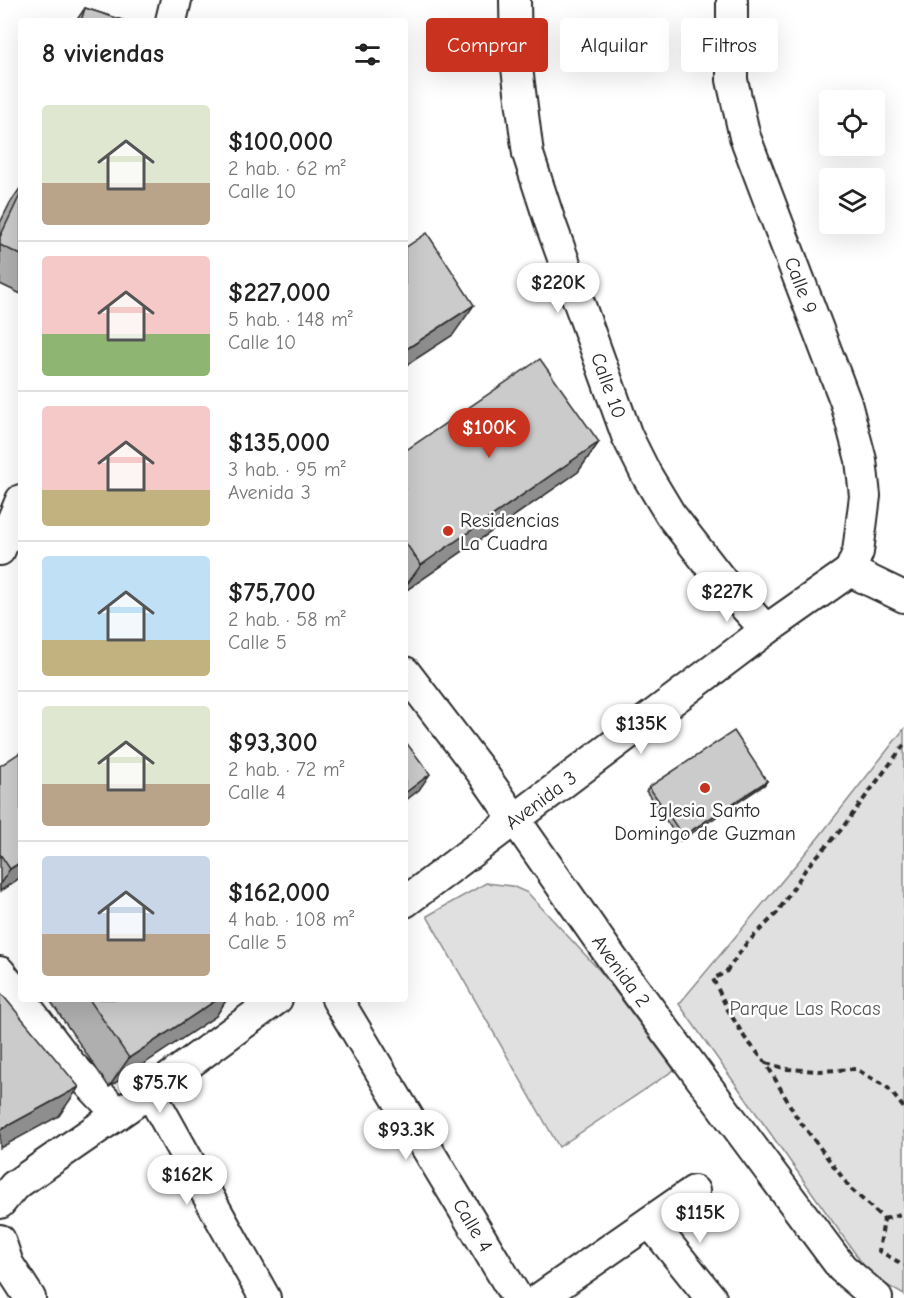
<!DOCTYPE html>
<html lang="es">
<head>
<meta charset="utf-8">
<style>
	body { margin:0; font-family:"Comic Neue",sans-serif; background:#f2f2f2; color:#222; height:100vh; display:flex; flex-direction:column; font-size:22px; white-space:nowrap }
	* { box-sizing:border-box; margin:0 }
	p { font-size:20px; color:#767676 }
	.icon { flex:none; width:33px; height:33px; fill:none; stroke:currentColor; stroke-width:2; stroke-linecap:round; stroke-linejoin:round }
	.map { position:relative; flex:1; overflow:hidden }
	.drawer { position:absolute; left:18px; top:18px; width:390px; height:984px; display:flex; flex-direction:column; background:#fff; border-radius:6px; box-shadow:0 6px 24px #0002 }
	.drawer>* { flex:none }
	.hud { position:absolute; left:426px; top:18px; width:387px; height:54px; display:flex; gap:12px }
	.controls { position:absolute; left:819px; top:90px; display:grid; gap:12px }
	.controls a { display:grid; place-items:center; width:66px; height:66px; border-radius:6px; background:#fff; box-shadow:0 6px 24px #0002; font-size:30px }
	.price { position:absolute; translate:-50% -51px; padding:0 14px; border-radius:21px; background:#fff; color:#222; font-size:20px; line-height:39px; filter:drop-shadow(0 2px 3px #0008) }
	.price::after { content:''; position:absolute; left:50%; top:36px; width:18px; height:14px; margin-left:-9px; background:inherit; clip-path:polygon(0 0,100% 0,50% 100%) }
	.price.on { background:#c8321e; color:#fff }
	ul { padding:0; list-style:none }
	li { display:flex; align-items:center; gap:18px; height:150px; padding:0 24px }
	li+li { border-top:2px solid #e0e0e0 }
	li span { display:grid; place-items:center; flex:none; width:168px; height:120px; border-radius:6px; color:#555 }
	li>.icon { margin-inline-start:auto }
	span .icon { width:72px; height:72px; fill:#fffc; stroke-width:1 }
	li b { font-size:26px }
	h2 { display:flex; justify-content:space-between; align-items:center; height:72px; padding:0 24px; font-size:26px }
	.tag { padding:0 21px; border-radius:6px; background:#fff; box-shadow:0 6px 24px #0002; font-size:21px; line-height:54px }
	.tag.on { background:#c8321e; color:#fff }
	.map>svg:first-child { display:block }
</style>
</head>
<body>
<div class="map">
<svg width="904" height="1298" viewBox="0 0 904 1298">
	<rect width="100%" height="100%" fill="#fff"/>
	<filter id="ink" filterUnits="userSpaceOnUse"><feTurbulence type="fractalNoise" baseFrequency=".0167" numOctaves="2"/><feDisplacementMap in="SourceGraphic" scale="12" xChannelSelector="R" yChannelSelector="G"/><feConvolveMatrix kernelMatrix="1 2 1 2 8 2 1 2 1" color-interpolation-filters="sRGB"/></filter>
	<g filter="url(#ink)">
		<g fill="#e0e0e0" stroke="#868686" stroke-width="1.5">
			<polygon points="904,729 904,1295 871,1276 679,1004 818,838"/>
			<polygon points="486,883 512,886 528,893 601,972 674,1070 559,1147 427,916"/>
		</g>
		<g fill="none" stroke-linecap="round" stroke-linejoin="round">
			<g stroke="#2b2b2b" stroke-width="34">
				<g id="minor">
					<path id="s1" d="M515,0L516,60L528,154L550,222L627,436L646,474L670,514L725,585L766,630"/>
					<path id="s2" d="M732,0V80L745,137L846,403L861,460L865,496L858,552L850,571"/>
					<polyline points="171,21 176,0"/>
					<polyline points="0,550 21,500"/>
					<polyline points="850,571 904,597"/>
					<path id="s3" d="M405,672L483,774L616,964L842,1268L877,1298"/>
					<path id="s4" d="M405,902L766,630L850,571"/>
					<polyline points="0,972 71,1065 118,1114"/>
					<path id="s5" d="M337,999L517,1298"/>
					<polyline points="150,1092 265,1298"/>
					<polyline points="0,1203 14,1186 150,1092 277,999"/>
					<polyline points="650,1222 711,1298"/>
					<polyline points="0,1240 8,1264 30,1298"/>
					<polyline points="540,1298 694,1191"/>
				</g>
			</g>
			<g stroke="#2b2b2b" stroke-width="4" stroke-dasharray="6 4.5" stroke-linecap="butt">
				<polyline points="904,745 840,831 807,867 777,913 746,944 726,972 713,979 728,1010 745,1038 766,1063 796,1116 851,1189 884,1219 879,1251 904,1265"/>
				<polyline points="766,1063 787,1069 819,1071 856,1069 888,1088 904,1108"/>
				<polyline points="884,1219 904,1213"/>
			</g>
			<use href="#minor" stroke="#fff" stroke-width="30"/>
		</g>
		<g fill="#afafaf" stroke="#2b2b2b" stroke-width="1.5">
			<polygon points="85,8 125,21 76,21"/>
			<polygon points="21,187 21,294 0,284 0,223 10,203"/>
			<polygon points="599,442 578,472 405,591 405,451"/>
			<polygon points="0,766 21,877 0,891"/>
			<polygon points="767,781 764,785 680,841 646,791 649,787"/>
			<polygon points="49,999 227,999 216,1016 109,1087"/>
		</g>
		<g fill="#8e8e8e" stroke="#2b2b2b" stroke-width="1.5">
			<polygon points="474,305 453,335 405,366 405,350"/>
			<polygon points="599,442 578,472 405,591 405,587 421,565"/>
			<polygon points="430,774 419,790 405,801 405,793"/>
			<polygon points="767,781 764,785 680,841 683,836"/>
			<polygon points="21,862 21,877 0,891 0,884 10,869"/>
			<polygon points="218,999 227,999 216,1016 109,1087 129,1058"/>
			<polygon points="79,1087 59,1116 0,1148 0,1130"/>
		</g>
		<g fill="#cbcbcb" stroke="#2b2b2b" stroke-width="1.5">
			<polygon points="85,8 125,21 81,21"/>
			<polygon points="21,193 21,255 0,245 0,237"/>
			<polygon points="427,233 474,305 405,350 405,248"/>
			<polygon points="540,359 599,442 421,565 405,542 405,451"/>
			<polygon points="734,731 767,781 683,836 649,787"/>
			<polygon points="405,741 430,774 405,793"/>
			<polygon points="21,752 21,862 10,869 0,854 0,766"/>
			<polygon points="0,992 79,1087 0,1130"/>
			<polygon points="89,999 218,999 129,1058"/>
		</g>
	</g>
	<g fill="#c8321e" stroke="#fff" stroke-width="2">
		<circle cx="448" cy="531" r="6"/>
		<circle cx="705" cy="788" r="6"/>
	</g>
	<g text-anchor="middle" stroke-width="5" stroke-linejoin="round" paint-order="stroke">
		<g font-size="20" fill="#2b2b2b" stroke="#fff">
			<text dy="7" stroke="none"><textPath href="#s2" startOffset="297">Calle 9</textPath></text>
			<text dy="7" stroke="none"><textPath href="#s1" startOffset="400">Calle 10</textPath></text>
			<text dy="7" stroke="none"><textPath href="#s4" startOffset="170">Avenida 3</textPath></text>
			<text dy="7" stroke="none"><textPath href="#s3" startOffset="369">Avenida 2</textPath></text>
			<text dy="7" stroke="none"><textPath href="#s5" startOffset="264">Calle 4</textPath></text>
		</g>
		<g font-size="20" fill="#2b2b2b" stroke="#fff" text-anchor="start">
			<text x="460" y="527">Residencias<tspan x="460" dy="23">La Cuadra</tspan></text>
			<text x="705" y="817" text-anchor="middle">Iglesia Santo<tspan x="705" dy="23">Domingo de Guzman</tspan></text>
		</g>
		<g font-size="20" fill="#585858" stroke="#fff">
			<text x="805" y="1015">Parque Las Rocas</text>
		</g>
	</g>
</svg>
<div class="controls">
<a><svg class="icon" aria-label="locate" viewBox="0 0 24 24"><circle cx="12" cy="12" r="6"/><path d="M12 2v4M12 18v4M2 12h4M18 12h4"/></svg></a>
<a><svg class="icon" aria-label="layers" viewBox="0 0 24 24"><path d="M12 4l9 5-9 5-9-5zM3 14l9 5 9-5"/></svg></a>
</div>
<b class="price" style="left:558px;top:314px">$220K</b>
<b class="price on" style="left:489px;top:459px">$100K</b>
<b class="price" style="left:727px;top:623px">$227K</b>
<b class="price" style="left:641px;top:755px">$135K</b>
<b class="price" style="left:160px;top:1114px">$75.7K</b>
<b class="price" style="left:406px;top:1161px">$93.3K</b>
<b class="price" style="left:187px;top:1206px">$162K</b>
<b class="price" style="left:700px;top:1244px">$115K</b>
<div class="hud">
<a class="tag on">Comprar</a>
<a class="tag">Alquilar</a>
<a class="tag">Filtros</a>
</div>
<section class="drawer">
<h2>8 viviendas<svg class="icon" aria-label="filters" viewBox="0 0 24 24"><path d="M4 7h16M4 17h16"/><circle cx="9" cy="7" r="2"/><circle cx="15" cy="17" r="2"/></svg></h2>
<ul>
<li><span style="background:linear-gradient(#dfe7d0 65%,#b9a48a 0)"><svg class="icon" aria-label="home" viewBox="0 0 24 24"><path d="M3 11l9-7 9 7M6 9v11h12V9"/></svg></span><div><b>$100,000</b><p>2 hab. · 62 m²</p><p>Calle 10</p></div></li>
<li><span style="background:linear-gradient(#f6c9c9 65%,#8fb573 0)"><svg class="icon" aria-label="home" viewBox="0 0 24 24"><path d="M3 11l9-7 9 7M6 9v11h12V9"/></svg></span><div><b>$227,000</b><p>5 hab. · 148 m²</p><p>Calle 10</p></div></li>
<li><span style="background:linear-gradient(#f6c9c9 70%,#c2b280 0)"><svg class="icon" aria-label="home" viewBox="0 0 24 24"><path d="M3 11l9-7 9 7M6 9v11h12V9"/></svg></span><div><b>$135,000</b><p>3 hab. · 95 m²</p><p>Avenida 3</p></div></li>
<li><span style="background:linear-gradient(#bfe0f5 70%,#c2b280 0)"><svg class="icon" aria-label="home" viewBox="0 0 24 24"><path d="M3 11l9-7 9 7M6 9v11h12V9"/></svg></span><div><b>$75,700</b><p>2 hab. · 58 m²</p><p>Calle 5</p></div></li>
<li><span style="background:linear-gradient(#dfe7d0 65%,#b9a48a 0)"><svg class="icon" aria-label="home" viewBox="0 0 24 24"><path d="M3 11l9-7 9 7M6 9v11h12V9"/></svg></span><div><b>$93,300</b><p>2 hab. · 72 m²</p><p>Calle 4</p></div></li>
<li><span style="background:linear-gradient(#c9d6e8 65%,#b9a48a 0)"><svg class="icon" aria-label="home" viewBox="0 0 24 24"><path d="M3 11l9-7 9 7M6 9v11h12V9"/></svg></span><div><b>$162,000</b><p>4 hab. · 108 m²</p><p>Calle 5</p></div></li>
</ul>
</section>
</div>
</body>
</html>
